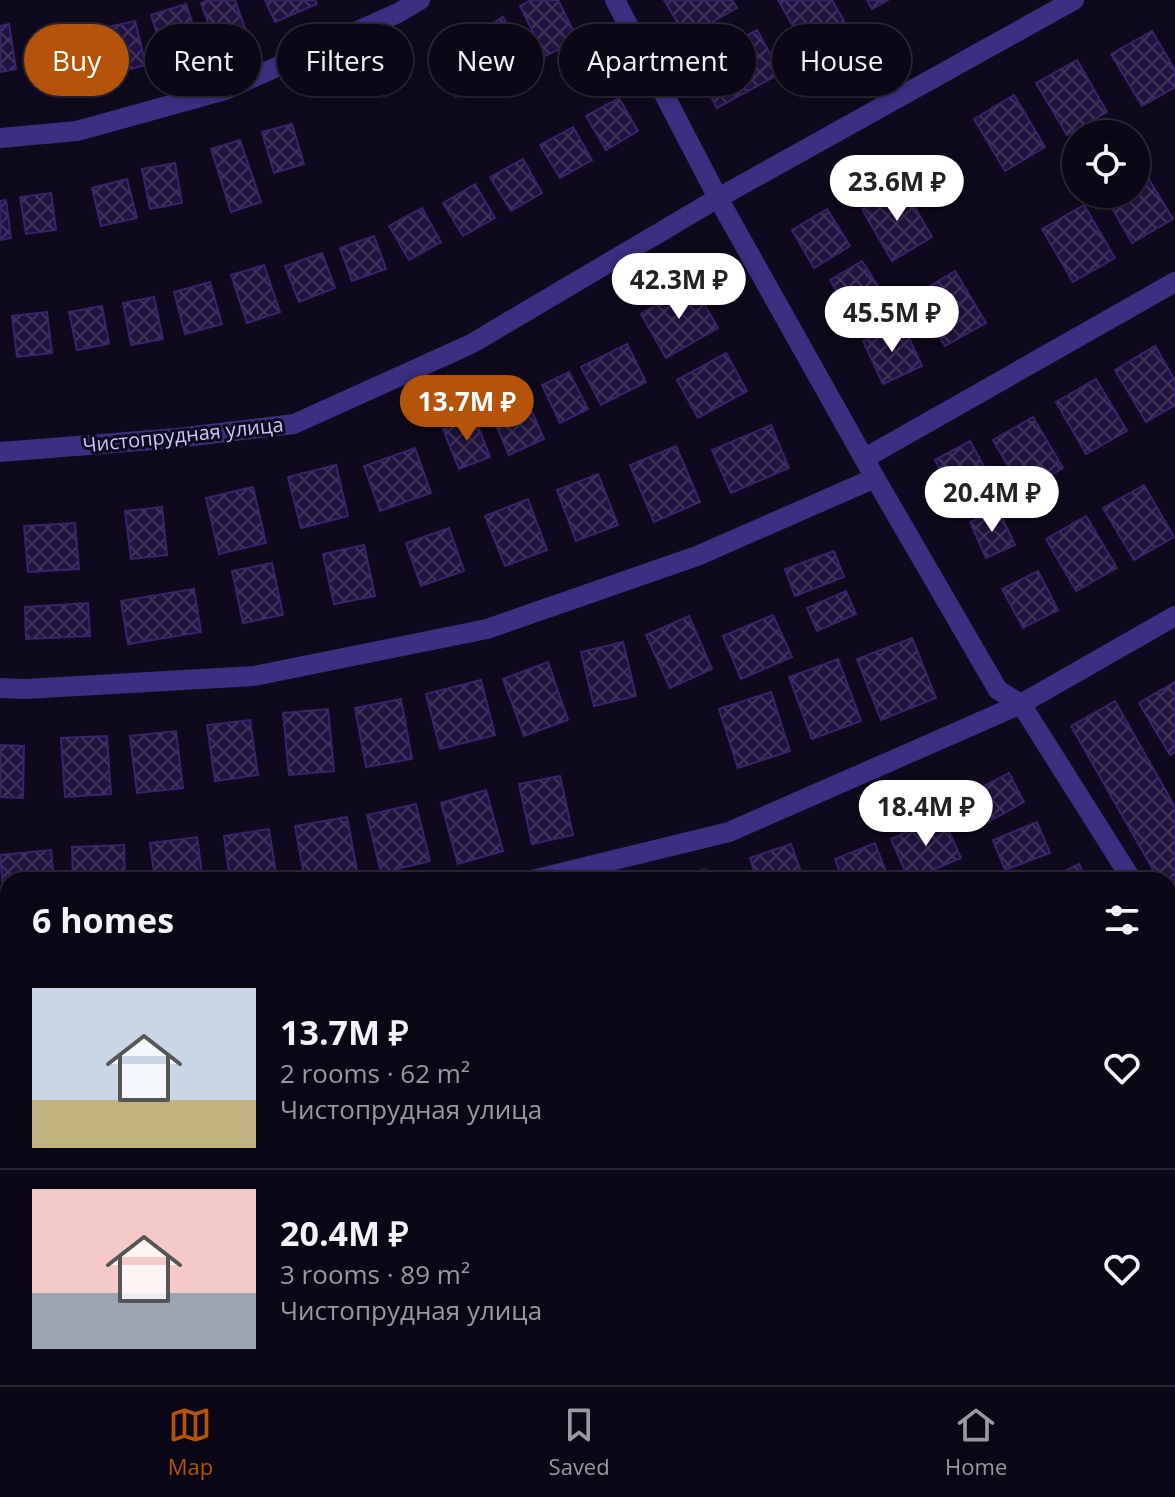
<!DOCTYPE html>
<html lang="en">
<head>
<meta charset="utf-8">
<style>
	body { margin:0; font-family:"Open Sans",sans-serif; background:#191523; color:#f1f3f6; height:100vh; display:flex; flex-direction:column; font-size:30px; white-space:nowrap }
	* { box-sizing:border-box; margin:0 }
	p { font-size:26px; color:#9a99a1 }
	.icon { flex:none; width:44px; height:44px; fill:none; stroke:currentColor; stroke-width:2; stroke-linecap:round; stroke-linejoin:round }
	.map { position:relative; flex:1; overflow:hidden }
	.side { position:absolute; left:0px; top:872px; width:1176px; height:514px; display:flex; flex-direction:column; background:#0b0716; border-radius:24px 24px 0 0; box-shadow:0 2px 6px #0004,0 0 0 2px #2b2835 }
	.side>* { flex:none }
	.guide { position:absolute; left:24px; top:24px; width:1128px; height:72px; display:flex; gap:16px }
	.fabs { position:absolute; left:1062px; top:120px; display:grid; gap:16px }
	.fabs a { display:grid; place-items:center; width:88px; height:88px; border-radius:50%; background:#0b0716; box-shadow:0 2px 6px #0004,0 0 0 2px #2b2835; font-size:40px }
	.price { position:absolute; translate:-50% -68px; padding:0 18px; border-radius:28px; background:#fff; color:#222; font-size:26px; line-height:52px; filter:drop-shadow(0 2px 4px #0008) }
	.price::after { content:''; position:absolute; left:50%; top:48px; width:24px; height:18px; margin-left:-12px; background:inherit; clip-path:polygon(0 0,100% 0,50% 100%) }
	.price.active { background:#b45309; color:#fff }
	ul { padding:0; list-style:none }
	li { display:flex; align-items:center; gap:24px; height:200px; padding:0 32px }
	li+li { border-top:2px solid #2b2835 }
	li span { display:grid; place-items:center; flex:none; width:224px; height:160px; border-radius:0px; color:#555 }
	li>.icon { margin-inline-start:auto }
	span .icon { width:96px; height:96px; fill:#fffc; stroke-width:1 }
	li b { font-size:34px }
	h2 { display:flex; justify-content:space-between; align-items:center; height:96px; padding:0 32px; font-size:34px }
	.pill { padding:0 28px; border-radius:36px; background:#0b0716; box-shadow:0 2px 6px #0004,0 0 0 2px #2b2835; font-size:28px; line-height:72px }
	.pill.active { background:#b45309; color:#fff }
	.tab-bar { display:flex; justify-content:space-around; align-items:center; height:112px; border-top:2px solid #2b2835; background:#0b0716; font-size:22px; color:#9a99a1 }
	.tab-bar a { display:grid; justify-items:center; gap:4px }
	.tab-bar .active { color:#b45309 }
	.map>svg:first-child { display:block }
</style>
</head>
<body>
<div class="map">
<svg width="1175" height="1385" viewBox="0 0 1175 1385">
	<defs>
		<pattern id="forest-crowns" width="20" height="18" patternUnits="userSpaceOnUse" patternTransform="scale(2)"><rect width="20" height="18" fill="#0c2627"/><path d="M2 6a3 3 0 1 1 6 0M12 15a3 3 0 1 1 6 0" fill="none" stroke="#2e4447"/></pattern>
		<pattern id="building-cross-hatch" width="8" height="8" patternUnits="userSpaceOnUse" patternTransform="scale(2)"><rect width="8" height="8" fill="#211340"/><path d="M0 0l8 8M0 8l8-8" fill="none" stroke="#40345d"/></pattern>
	</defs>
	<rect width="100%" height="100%" fill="#0f091d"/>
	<g fill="url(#forest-crowns)">
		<polygon points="706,867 717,880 673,880"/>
		<polygon points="1175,972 1175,1385 1110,1385 1103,1378 1168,1378 1168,975"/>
		<rect x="0" y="1246" width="8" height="102"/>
		<polygon points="237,1378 705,1378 704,1385 237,1385"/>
	</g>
	<g fill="url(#building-cross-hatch)" stroke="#39236e" stroke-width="2">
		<polygon points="208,0 235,0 246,31 215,42 201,3"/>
		<polygon points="265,0 315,0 317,4 275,22"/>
		<polygon points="531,0 558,0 578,40 545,56 520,6"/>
		<polygon points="664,0 732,0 737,8 686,37"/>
		<polygon points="778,0 832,0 844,21 804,45"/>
		<polygon points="867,0 888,0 872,9"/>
		<polygon points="186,4 202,52 167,64 151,15"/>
		<polygon points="503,17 530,60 498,80 471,37"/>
		<polygon points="135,21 146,65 106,75 95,30"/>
		<polygon points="9,24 16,69 0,72 0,26"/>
		<polygon points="757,30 781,73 717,108 693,64"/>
		<polygon points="1152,31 1175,70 1175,87 1142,106 1111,54"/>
		<polygon points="73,37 82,76 47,84 38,46"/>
		<polygon points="465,45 483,84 456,97 438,57"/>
		<polygon points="1077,60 1107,112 1067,135 1036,83"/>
		<polygon points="1014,95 1045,147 1005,171 974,119"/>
		<polygon points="619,98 638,131 606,150 586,116"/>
		<polygon points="292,124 304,164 274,173 262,132"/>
		<polygon points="573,127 592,160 560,178 540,145"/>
		<polygon points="240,140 261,202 231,212 211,149"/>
		<polygon points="523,159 542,193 511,211 490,177"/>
		<polygon points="175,163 182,203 150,209 142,169"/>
		<polygon points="1142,168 1173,219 1132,243 1104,194 1136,194 1136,171"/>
		<polygon points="127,179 137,218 101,226 92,188"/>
		<polygon points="475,184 495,218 463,236 443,203"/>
		<polygon points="902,185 932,237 892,261 862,209"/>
		<polygon points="51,193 56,230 26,234 20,197"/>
		<polygon points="6,200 11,238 0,240 0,201"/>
		<polygon points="1084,205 1115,258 1073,282 1042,229"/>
		<polygon points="422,208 441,242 409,260 389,226"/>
		<polygon points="827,209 850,246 814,268 792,230"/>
		<polygon points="374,236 386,269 352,281 340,248"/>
		<polygon points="322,253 335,288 299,302 285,266"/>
		<polygon points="862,261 881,291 848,310 830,280"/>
		<polygon points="264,265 280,312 247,323 231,275"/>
		<polygon points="955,271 986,323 945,346 915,295"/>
		<polygon points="210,282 222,324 185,334 174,292"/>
		<polygon points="693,285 718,328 666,358 641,314"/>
		<polygon points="154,297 163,339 131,345 123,303"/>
		<polygon points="102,306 109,344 77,350 69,312"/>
		<polygon points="47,312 52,353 17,357 12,316"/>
		<polygon points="902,323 922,366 883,384 863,341"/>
		<polygon points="627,344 646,382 601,405 581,367"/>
		<polygon points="1155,346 1175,380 1175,405 1146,422 1115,370"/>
		<polygon points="726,353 747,391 698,418 677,380"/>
		<polygon points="569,372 588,409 560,423 542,385"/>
		<polygon points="1096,379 1127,431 1086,454 1056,402"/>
		<polygon points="523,391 544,439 509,455 488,407"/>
		<polygon points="474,416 490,457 459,469 443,429"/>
		<polygon points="1033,417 1063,468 1023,492 993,440"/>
		<polygon points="771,425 789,468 731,493 712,450"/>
		<polygon points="970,441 992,481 957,501 935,460"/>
		<polygon points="676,446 700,502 654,522 630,465"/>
		<polygon points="415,448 431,493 380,511 364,466"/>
		<polygon points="336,465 348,516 301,528 288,477"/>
		<polygon points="598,474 618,525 576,541 557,490"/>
		<polygon points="1144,485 1174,537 1134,560 1103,508"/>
		<polygon points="253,487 266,543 219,554 206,498"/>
		<polygon points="528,499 547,550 505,566 485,516"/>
		<polygon points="162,507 167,555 131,559 125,511"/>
		<polygon points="998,509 1015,545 986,558 970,522"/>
		<polygon points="1086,516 1117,568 1076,591 1046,539"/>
		<polygon points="75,523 79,569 28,572 24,526"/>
		<polygon points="449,528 464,571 421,586 406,543"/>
		<polygon points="364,545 375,596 334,604 323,554"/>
		<polygon points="834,551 844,577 795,596 785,569"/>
		<polygon points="272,563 283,615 243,623 232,571"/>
		<polygon points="1038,571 1058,610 1023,628 1002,589"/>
		<polygon points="194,589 201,632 128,644 121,601"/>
		<polygon points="846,591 856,614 817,631 807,608"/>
		<polygon points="88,603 90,636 26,639 25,607"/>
		<polygon points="773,615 792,657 741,679 723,636"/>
		<polygon points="689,616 712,669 670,688 646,635"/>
		<polygon points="912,638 936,698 881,720 857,659"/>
		<polygon points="623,642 636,696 594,706 581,652"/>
		<polygon points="838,659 861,721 812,739 789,677"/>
		<polygon points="548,662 568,720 524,736 503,679"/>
		<polygon points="481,680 495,735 440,749 426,694"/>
		<polygon points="1175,682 1175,752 1170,755 1139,703"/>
		<polygon points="771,692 790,751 738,768 719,709"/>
		<polygon points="401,699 412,759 366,767 355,708"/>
		<polygon points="1115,701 1175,807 1175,889 1168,893 1168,880 1159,880 1071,726"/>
		<polygon points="328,709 334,771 289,775 283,713"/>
		<polygon points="250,720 258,775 215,781 207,725"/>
		<polygon points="176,731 183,788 137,793 130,736"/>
		<polygon points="107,736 111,794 65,797 61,738"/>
		<polygon points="0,745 24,746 23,798 0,797"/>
		<polygon points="1009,773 1024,802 979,827 963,797"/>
		<polygon points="560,776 573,835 532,844 519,784"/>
		<polygon points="486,790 503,851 458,864 441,803"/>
		<polygon points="416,804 430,861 381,873 367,815"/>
		<polygon points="942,816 961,858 909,880 891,839"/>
		<polygon points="347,817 358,876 335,880 305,880 295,826"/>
		<polygon points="1037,822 1050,853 1005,870 993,840"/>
		<polygon points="269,829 277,880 230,880 224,836"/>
		<polygon points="197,837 203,880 155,880 150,843"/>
		<polygon points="875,843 889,880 843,880 835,859"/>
		<polygon points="791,844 804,880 757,880 750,858"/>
		<polygon points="124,845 125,880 73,880 72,847"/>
		<polygon points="51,850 54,880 8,880 8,919 6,920 0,855"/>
		<polygon points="1079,864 1087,880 1051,880 1050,878"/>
		<rect x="0" y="1018" width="8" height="59"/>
		<rect x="0" y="1110" width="8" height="63"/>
		<rect x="781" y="1378" width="24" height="7"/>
		<polygon points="862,1378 1041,1378 1041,1382 916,1381 916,1385 862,1385"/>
	</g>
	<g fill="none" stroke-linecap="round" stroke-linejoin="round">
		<g stroke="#20b3b8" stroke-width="4" stroke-dasharray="4 6" stroke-linecap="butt">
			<polyline points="1168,1055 1175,1051"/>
			<polyline points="1168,1078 1175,1087"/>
			<polyline points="0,1282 8,1282"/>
			<polyline points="1,1282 1,1341"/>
			<polyline points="0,1313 8,1313"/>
			<polyline points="0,1341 8,1341"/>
			<polyline points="291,1378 291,1385"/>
			<polyline points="360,1378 367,1385"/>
			<polyline points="1168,1378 1175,1384"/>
			<polyline points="433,1385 441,1378"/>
		</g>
		<polyline stroke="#3a2f81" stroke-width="14" points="719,1385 719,1378"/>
		<g stroke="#3a2f81" stroke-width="20">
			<polyline points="615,0 718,198 875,478 998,690 1021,704 1132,880"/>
			<polyline points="0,138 77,131 225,90 398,13 420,0"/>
			<polyline points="0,452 177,438 294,424 471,344 718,198 1074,0"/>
			<polyline points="865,458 1175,282"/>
			<polyline points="0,688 25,689 254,676 487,629 697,556 875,478"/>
			<polyline points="532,880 729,832 1021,704 1175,616"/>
			<polyline points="1168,938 1175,949"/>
			<polyline points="0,945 8,944"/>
			<polyline points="0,1234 8,1234"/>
		</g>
	</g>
	<g text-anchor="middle" stroke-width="6" stroke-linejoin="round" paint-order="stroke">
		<g font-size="20" fill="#d1c5ff" stroke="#0f091d">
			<text transform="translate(183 435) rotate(-6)" y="7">Чистопрудная улица</text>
		</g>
	</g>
</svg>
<div class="fabs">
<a><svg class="icon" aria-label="locate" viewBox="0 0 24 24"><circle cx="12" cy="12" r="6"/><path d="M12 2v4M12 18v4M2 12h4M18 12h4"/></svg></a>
</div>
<b class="price" style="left:897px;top:223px">23.6M ₽</b>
<b class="price" style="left:679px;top:321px">42.3M ₽</b>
<b class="price" style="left:892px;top:354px">45.5M ₽</b>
<b class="price active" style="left:467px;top:443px">13.7M ₽</b>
<b class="price" style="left:992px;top:534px">20.4M ₽</b>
<b class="price" style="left:926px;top:848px">18.4M ₽</b>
<div class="guide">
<a class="pill active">Buy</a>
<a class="pill">Rent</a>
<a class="pill">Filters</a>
<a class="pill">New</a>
<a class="pill">Apartment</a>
<a class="pill">House</a>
</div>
<section class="side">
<h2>6 homes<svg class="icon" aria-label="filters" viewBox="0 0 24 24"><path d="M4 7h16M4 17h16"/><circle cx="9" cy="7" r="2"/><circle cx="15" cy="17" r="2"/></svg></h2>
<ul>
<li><span style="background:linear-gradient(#c9d6e8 70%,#c2b280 0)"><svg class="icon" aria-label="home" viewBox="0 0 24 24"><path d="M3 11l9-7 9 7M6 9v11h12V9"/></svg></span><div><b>13.7M ₽</b><p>2 rooms · 62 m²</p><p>Чистопрудная улица</p></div><svg class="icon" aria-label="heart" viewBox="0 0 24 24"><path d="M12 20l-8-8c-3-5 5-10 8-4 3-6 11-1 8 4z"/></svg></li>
<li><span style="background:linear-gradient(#f6c9c9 65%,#9aa5b1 0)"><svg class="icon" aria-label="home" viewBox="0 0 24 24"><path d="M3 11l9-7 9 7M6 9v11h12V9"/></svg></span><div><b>20.4M ₽</b><p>3 rooms · 89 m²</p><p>Чистопрудная улица</p></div><svg class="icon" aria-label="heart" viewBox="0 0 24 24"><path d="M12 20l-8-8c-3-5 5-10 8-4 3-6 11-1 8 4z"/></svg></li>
</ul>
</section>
</div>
<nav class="tab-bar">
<a class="active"><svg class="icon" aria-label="map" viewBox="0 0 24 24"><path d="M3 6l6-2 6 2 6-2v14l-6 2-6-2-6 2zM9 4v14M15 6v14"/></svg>Map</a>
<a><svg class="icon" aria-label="saved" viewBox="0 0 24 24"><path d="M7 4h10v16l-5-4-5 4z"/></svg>Saved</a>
<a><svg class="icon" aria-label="home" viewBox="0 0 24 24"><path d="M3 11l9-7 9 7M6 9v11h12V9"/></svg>Home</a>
</nav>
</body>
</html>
